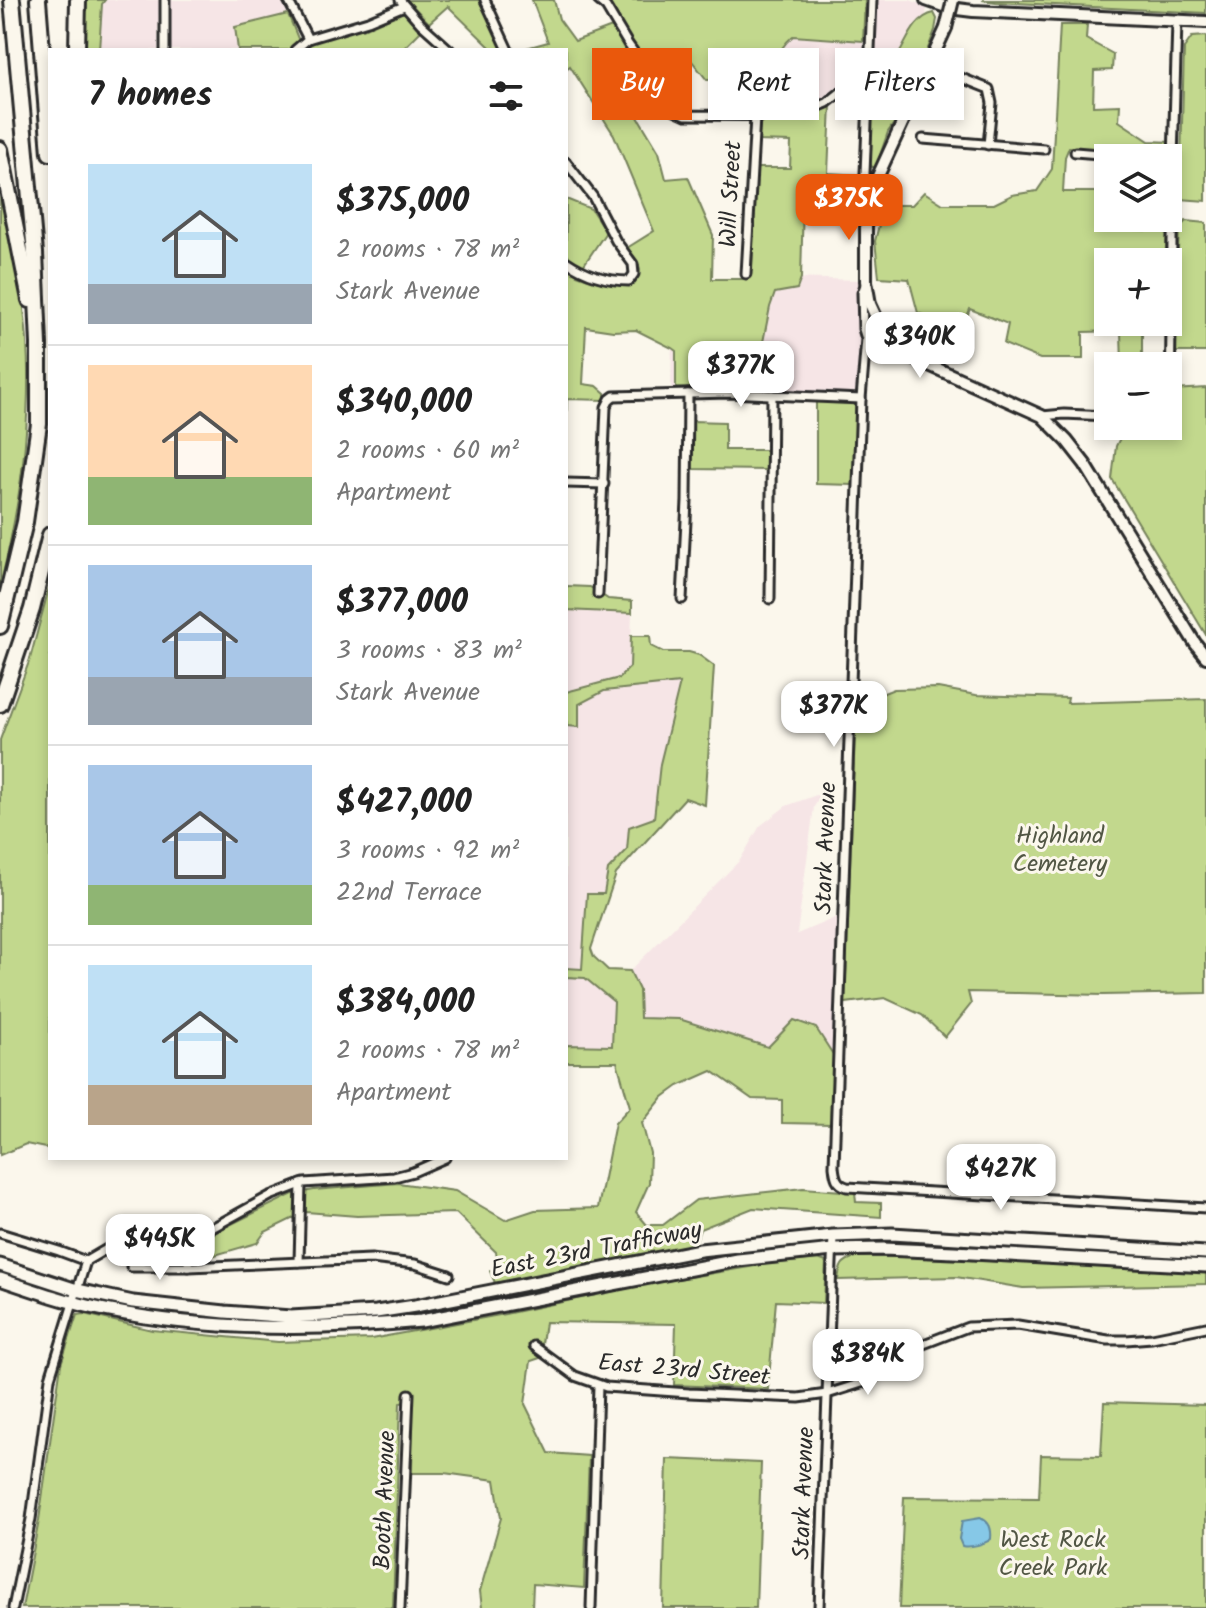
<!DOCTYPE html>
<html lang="en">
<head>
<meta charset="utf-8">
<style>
	body { margin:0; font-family:Kalam,sans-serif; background:#f6f6f6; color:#222; height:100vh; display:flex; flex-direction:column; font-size:30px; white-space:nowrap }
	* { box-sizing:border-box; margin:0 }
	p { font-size:26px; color:#767676 }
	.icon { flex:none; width:44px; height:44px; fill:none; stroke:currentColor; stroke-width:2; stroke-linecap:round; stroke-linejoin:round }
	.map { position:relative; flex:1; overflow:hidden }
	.details { position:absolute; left:48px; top:48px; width:520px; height:1112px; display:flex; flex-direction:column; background:#fff; border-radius:0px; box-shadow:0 4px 12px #0003 }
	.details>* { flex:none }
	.top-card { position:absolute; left:592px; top:48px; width:494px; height:72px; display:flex; gap:16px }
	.buttons { position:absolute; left:1094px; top:144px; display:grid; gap:16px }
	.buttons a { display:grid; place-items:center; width:88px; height:88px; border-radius:0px; background:#fff; box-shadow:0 4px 12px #0003; font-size:40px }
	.price { position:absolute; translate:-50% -68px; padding:0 18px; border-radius:16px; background:#fff; color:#222; font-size:26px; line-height:52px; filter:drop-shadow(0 2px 4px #0008) }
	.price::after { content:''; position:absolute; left:50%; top:48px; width:24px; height:18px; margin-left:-12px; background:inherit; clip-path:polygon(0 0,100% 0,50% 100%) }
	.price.on { background:#ea580c; color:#fff }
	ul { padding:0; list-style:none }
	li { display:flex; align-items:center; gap:24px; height:200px; padding:0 40px }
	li+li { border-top:2px solid #e0e0e0 }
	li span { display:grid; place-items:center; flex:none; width:224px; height:160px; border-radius:0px; color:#555 }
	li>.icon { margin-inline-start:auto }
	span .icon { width:96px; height:96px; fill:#fffc; stroke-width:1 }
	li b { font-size:34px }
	h2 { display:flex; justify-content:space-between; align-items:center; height:96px; padding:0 40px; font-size:34px }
	.chip { padding:0 28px; border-radius:0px; background:#fff; box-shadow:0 4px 12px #0003; font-size:28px; line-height:72px }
	.chip.on { background:#ea580c; color:#fff }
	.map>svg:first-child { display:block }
</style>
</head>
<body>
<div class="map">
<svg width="1206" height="1608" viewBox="0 0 1206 1608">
	<rect width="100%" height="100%" fill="#fbf7ec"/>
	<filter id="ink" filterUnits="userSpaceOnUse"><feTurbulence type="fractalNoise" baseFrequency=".0125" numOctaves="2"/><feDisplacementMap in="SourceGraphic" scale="16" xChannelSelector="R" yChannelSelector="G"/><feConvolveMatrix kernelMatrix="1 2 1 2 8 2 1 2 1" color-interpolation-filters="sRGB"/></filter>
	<g filter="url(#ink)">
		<g fill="#f6e5e6">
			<polygon points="105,0 159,0 158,50 99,50 102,4"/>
			<polygon points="170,0 281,0 288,14 236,27 238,50 171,50"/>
			<polygon points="876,0 910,0 927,7 926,15 918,21 899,54 873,53"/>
			<polygon points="793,36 863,41 863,66 861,70 822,100 796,112 780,112 780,97 775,67 781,46"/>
			<polygon points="751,277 860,280 860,336 858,387 855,392 851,394 776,392 671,391 673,283 750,284"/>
			<polygon points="566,610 632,613 630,667 619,678 566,692"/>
			<polygon points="681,682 660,764 654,818 629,828 627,850 608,870 604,894 587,894 582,969 566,968 566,728 567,726 578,726 579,704 604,691"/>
			<polygon points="822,793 814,807 797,934 837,917 834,1056 816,1028 768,1047 679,1019 640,1018 639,990 630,971 740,860 760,826 786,806"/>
			<polygon points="566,977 585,978 614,1002 612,1046 566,1045"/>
		</g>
		<g fill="#c2d88d" stroke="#76825c" stroke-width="2">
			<polygon points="85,0 105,0 102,4 99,50 85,50"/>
			<polygon points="407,0 479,0 504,50 493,50 448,6 429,23"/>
			<path d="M532,0H554L559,19L575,41L612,27L647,79L623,92L659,152L666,179L688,177L713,235L712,279H744L752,270L756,168H790L791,142L757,141L758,127L761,122L802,119L814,116L831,105L828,173L861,175L859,203L803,202L801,278L797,289L775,293L770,307L760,357H770L771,383L764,389L676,388V351L672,348L636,330L613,331L586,327L583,384L597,386L605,393V400L567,399L566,442V199L591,209L606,232L577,275C595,282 612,286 632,285C647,270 638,262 627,248L654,231L614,135L570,66L566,69V50H519L548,42Z"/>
			<path d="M604,0H865L863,41L793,36C765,60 780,80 780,112L736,113V79L707,80L684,51L651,71Z"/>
			<polygon points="982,0 1206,0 1206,13 996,2"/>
			<path d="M398,13H405L422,30L402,50H302C330,30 367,26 398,13Z"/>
			<path d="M934,13L937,19L935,30L924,59L918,74L908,88L895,122L888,132L876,167H872L870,163L873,53L899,54C908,39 915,17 934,13Z"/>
			<polygon points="288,14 299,41 289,50 238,50 235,27"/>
			<polygon points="1060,25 1087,25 1086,39 1113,54 1112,70 1094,71 1093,106 1120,105 1119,121 1149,141 1171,142 1170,151 1166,155 1069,147 1065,157 1063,192 1108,192 1108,218 1134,218 1134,230 1167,231 1165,262 1108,262 1108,322 1142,322 1142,365 1122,366 1121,331 1083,332 1083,359 1040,359 1004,344 1008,324 970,309 962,329 918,313 909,279 879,277 875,241 884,205 912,205 924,192 943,204 994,204 1012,195 1037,191 1052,169"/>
			<polygon points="1206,36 1206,201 1180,199 1184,48 1192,37"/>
			<path d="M0,187C8,225 17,262 23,301C36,396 23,494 0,586Z"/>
			<polygon points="1186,221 1206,223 1206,352 1173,352 1179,228"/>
			<polygon points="1206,388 1206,635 1112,479 1116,446 1126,426 1168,426 1168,417 1172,409 1173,390"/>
			<polygon points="816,400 853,402 856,404 854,485 816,484"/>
			<polygon points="692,421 725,422 725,450 768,450 768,470 692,469"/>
			<polygon points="50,584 50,1149 26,1144 0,1155 0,740 30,659"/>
			<polygon points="566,586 590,587 608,599 632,601 632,613 566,610"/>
			<path d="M631,636H650L651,646L663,652H689L699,655L714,666L705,805L685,798L616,874L591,949L594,957L608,970L630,971L639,990L640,1018L679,1019L768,1047L794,1020L816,1028L834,1056L832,1124L782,1123V1100L752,1099L712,1071L678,1086L663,1097L642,1123L650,1153L649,1183L636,1212L647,1225H663L696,1200L803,1188L855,1192L856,1202L881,1203V1217L753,1208L700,1229L695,1244L495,1283L490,1271L498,1265L496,1252L456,1213L357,1216L306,1212L265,1232L257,1243L201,1259L194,1258C194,1247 195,1243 205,1237L293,1194L314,1190L398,1183L455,1191L505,1220L535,1210L598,1208L615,1123L630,1107L617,1062H566V1045L612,1046L614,1002L585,978L566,977V968L582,969L587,894H604L608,870L627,850L629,827L654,818L660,764L680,683L604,691L579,704V727L567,726L566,692L619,678L630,667Z"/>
			<polygon points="938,688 976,695 1068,698 1067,703 1206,699 1206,993 1103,995 968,992 971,1004 945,1037 922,1015 885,998 845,1003 856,704 894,689"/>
			<path d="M856,1257H911L1206,1272V1284L1023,1288L956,1277L838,1280C840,1266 841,1261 856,1257Z"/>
			<polygon points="818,1259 826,1262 824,1303 776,1301 768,1389 674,1385 676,1324 545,1322 540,1358 531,1361 525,1404 549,1453 589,1456 584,1588 533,1584 532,1608 482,1608 480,1591 501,1518 495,1480 444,1473 412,1473 413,1401 400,1403 393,1608 22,1608 39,1520 61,1364 77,1315 85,1314 152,1330 278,1342 371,1339 505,1314 648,1284 767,1264"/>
			<polygon points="1104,1402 1206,1405 1206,1608 899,1608 904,1497 1039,1498 1041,1455 1101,1456"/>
			<polygon points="667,1459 761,1463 756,1608 663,1608"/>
		</g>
		<path fill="#86c8e7" stroke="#62899c" stroke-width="2" d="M980,1518C990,1521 992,1529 991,1539C985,1544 970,1548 962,1546L959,1539L962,1521Z"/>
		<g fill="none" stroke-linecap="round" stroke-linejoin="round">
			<g stroke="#2b2b2b" stroke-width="13">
				<g id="street">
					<polyline points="165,0 165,50"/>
					<polyline points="288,0 308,39"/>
					<polyline points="400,0 421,24 450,50"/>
					<polyline points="485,0 508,50"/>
					<polyline points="598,0 606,7 628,44 663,94 675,110 686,115 786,116 805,112 827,103 870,69"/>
					<polyline points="295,50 308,39 368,21 404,6"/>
					<polyline points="930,64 938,71 959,77 989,89 992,103 988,145"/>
					<polyline points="933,64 952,70 958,75"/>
					<polyline points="923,139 1044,149"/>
					<polyline points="1075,152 1146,158"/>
					<path d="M566,162L593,197L616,241L633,264L634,274L629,281C606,281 585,274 566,261"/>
					<polyline points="866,198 865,173 872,0"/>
					<polyline points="746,274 755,117"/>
					<path d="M865,285L862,293L863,329L866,339L861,399L834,1166C835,1176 836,1184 847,1187L1206,1208"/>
					<polyline points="1168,410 1170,408 1173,160 1177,21"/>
					<polyline points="1042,416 1064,414 1108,416"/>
					<polyline points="566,483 604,484"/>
					<polyline points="598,594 606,407 610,399 614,396 728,393 861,399"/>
					<polyline points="682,599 687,501 688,394"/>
					<polyline points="770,599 772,395"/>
					<polyline points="0,1233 59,1251 86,1261"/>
					<polyline points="183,1237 189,1267"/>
					<polyline points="86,1261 110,1247 123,1243 183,1237 212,1228 270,1196 304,1183 394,1177 413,1172 445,1158"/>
					<polyline points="299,1262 301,1184"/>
					<polyline points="131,1267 189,1267 371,1259 415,1264 449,1275"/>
					<polyline points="534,1346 575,1376 606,1387 689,1393 799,1398 827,1394 865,1382 881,1373 921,1345 968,1327 1018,1325 1108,1340 1126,1340 1152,1338 1206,1327"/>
					<polyline points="13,1608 31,1519 50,1378 86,1261"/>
					<polyline points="400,1608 409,1394"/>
					<polyline points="591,1608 598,1385"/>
					<polyline points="819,1608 833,1236"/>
				</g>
			</g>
			<g stroke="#2b2b2b" stroke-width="16">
				<g id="secondary">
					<polyline points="926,0 949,8 973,11 1206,22"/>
					<polyline points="946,28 866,202 866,281 870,304 881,328 894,345 907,355 1042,416 1067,441 1085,464 1195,643 1206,657"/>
				</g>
			</g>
			<g stroke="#2b2b2b" stroke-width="17">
				<g id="primary">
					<polyline points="0,1265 77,1290 133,1302 225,1312 291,1317 376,1312 415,1306 700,1250 833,1236 892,1234 1206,1253"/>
					<path d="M0,1279C35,1291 70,1303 105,1310C209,1331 316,1331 421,1321L738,1260L833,1250L883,1249L954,1252L1206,1266"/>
				</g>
			</g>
			<g stroke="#2b2b2b" stroke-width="20">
				<g id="highway">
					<polyline points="38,0 50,153"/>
					<polyline points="77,50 78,0"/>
					<polyline points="0,149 30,300"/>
					<polyline points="0,626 25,522 39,424 39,344 35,253 12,0"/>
					<polyline points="0,704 32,609 50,535"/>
				</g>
			</g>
			<use href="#street" stroke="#fbf7ec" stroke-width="7"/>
			<use href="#secondary" stroke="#fbf7ec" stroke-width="10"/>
			<use href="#primary" stroke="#fbf7ec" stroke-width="11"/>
			<use href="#highway" stroke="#fbf7ec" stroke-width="14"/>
			<g stroke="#2b2b2b" stroke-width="16" stroke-linecap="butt">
				<polyline id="secondary-bridge" points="946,28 953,0"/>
			</g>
			<use href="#secondary-bridge" stroke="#fbf7ec" stroke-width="10"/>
		</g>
	</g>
	<g text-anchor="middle" stroke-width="6" stroke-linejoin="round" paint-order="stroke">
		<g font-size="24" fill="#2b2b2b" stroke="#fbf7ec">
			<text transform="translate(730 194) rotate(-87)" y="8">Will Street</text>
			<text transform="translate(825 848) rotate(-88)" y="8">Stark Avenue</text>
			<text transform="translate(596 1249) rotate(-11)" y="8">East 23rd Trafficway</text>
			<text transform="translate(684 1369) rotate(5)" y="8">East 23rd Street</text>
			<text transform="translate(803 1493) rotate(-88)" y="8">Stark Avenue</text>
			<text transform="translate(384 1500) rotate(-88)" y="8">Booth Avenue</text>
		</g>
		<g font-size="24" fill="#515644" stroke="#fbf7ec">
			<text x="1060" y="843">Highland<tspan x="1060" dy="28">Cemetery</tspan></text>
			<text x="1053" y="1547">West Rock<tspan x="1053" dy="28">Creek Park</tspan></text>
		</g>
	</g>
</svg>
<div class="buttons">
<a><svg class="icon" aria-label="layers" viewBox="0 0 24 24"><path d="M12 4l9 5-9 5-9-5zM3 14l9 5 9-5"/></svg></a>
<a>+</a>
<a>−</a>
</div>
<b class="price on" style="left:849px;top:242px">$375K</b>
<b class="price" style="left:920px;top:380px">$340K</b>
<b class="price" style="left:741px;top:409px">$377K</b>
<b class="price" style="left:834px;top:749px">$377K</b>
<b class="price" style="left:1001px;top:1212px">$427K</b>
<b class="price" style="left:160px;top:1282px">$445K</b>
<b class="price" style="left:868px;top:1397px">$384K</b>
<div class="top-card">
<a class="chip on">Buy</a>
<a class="chip">Rent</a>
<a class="chip">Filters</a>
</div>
<section class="details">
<h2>7 homes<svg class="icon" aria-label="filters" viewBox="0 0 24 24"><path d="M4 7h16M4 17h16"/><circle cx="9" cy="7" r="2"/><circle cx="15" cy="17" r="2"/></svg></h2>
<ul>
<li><span style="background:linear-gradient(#bfe0f5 75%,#9aa5b1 0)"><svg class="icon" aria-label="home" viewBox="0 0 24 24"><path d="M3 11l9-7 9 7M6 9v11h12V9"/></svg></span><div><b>$375,000</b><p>2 rooms · 78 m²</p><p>Stark Avenue</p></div></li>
<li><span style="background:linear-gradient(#ffd9b3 70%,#8fb573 0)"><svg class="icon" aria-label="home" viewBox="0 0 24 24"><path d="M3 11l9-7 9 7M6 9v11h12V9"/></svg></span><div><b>$340,000</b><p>2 rooms · 60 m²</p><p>Apartment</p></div></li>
<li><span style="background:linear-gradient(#a9c7e8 70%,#9aa5b1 0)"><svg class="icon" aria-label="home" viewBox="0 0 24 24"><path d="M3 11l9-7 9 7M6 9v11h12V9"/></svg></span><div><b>$377,000</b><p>3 rooms · 83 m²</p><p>Stark Avenue</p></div></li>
<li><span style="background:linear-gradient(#a9c7e8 75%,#8fb573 0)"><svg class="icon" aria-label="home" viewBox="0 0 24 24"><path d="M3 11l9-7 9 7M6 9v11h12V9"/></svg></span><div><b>$427,000</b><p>3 rooms · 92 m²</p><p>22nd Terrace</p></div></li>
<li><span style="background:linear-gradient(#bfe0f5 75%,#b9a48a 0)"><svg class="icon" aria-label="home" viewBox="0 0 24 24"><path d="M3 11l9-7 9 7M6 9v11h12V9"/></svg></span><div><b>$384,000</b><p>2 rooms · 78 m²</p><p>Apartment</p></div></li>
</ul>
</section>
</div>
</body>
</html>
